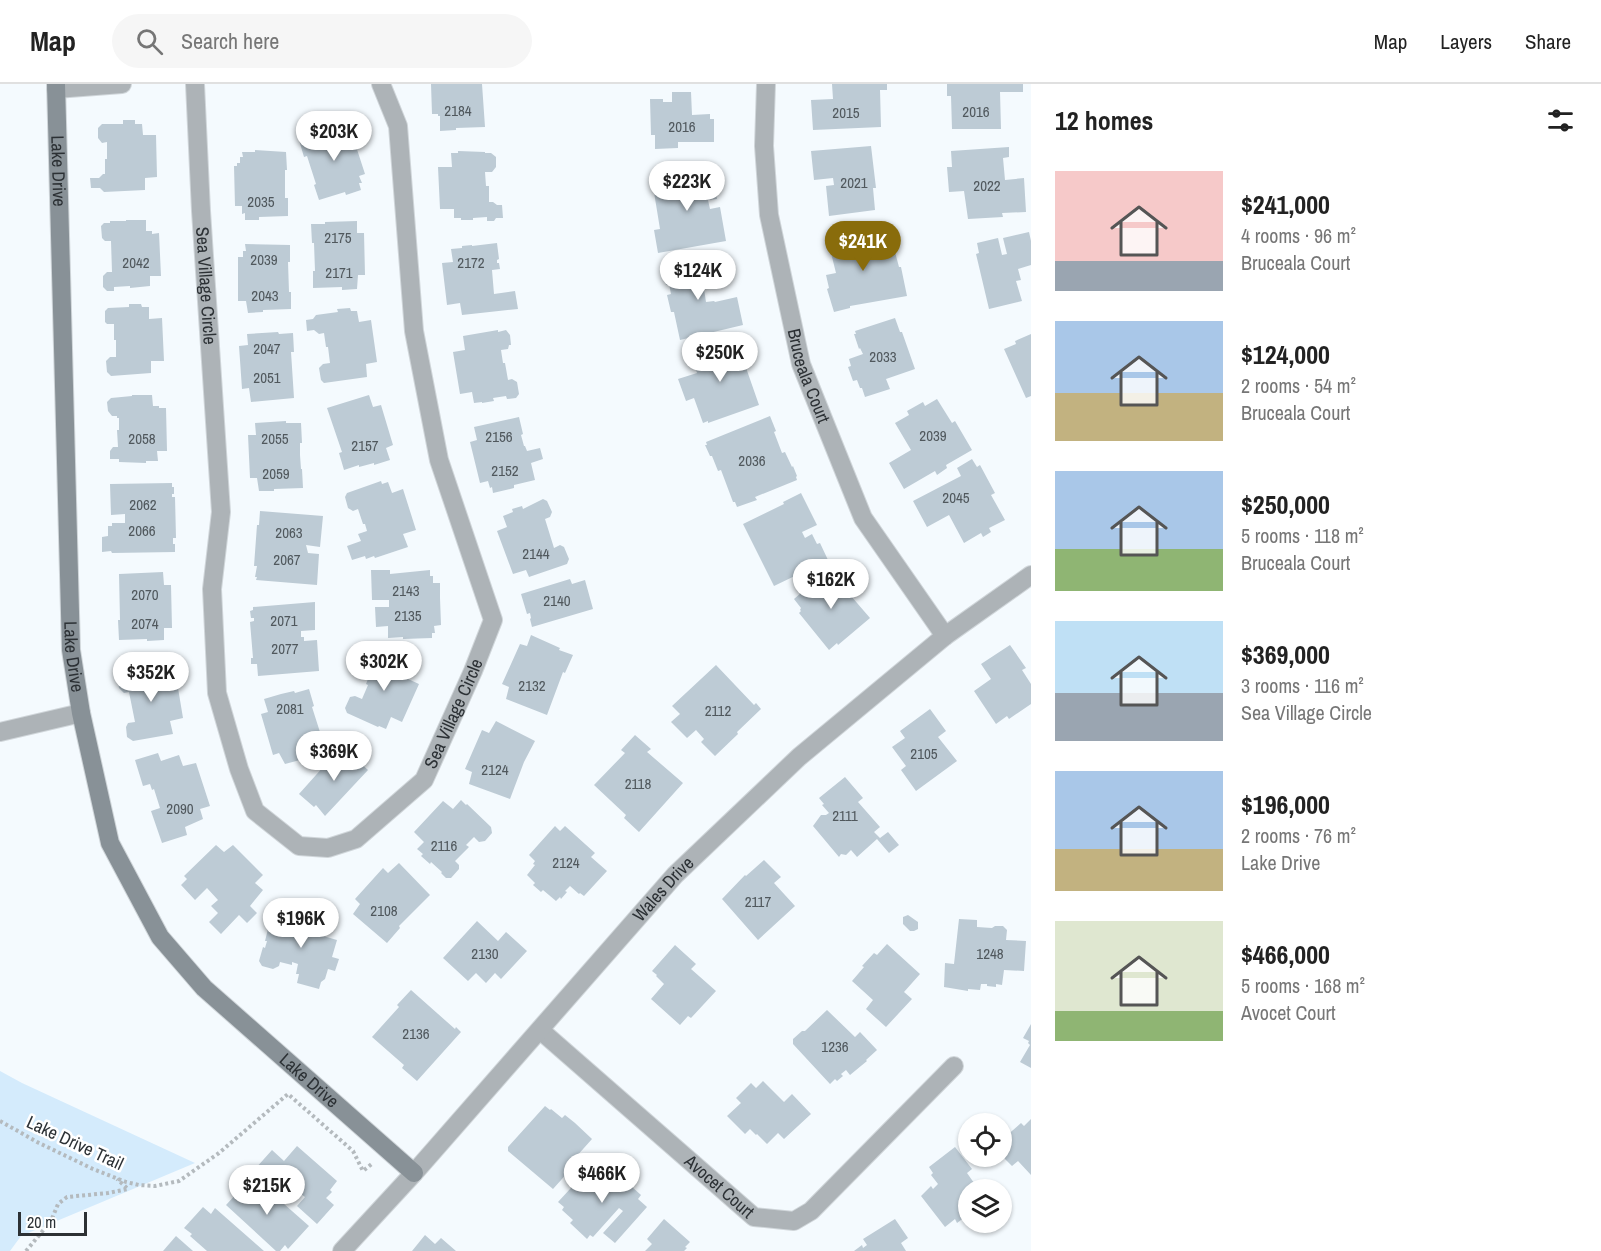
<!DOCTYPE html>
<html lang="en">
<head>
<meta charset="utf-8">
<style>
	body { margin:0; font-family:"Archivo Narrow",sans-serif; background:#f6f6f6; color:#222; height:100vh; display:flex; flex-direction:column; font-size:22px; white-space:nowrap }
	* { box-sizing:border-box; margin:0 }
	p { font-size:20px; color:#767676 }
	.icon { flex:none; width:33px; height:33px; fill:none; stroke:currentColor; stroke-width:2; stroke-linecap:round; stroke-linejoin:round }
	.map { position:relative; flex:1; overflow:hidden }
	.side { display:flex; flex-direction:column; background:#fff; width:570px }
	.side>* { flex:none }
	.fabs { position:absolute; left:958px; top:1029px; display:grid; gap:12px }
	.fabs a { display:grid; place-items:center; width:54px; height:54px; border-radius:50%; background:#fff; box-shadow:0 2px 4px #0004; font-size:30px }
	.scale { position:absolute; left:18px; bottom:15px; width:69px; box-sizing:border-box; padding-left:6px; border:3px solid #2c3135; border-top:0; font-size:16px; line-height:21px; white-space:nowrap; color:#2c3135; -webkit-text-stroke:4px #fff; paint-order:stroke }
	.price { position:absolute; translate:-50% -51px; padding:0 14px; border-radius:21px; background:#fff; color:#222; font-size:20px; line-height:39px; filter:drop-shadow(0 2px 3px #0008) }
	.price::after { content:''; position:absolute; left:50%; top:36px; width:18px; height:14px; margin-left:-9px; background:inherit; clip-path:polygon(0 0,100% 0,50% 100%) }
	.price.active { background:#896c0b; color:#fff }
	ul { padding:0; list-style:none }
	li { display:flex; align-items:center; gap:18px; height:150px; padding:0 24px }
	li span { display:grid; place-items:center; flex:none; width:168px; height:120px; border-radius:0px; color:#555 }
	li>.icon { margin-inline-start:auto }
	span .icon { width:72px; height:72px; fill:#fffc; stroke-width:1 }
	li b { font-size:26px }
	h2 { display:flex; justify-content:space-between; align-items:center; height:72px; padding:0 24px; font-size:26px }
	header { display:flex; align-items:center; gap:36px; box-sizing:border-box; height:84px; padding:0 30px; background:#fff; border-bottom:2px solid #e0e0e0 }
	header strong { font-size:28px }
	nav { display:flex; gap:33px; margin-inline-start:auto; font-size:21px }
	.search { width:420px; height:54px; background:#f6f6f6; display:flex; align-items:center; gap:15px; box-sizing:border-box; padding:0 21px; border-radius:33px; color:#767676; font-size:22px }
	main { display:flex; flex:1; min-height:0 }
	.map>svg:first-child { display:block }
</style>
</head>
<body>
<header>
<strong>Map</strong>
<div class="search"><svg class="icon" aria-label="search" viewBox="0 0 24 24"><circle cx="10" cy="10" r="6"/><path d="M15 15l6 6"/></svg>Search here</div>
<nav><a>Map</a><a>Layers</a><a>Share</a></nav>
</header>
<main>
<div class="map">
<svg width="1031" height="1167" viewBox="0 0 1031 1167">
	<rect width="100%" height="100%" fill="#f4fafe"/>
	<polygon fill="#d4ebfc" points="0,987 22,999 195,1079 21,1152 10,1167 0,1167"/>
	<g fill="#bdcbd5">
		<polygon points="431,0 482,0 485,43 456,44 456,46 440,47 440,32 438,32 438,30 432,30"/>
		<polygon points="832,0 887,0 887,6 880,6 881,43 813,46 811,16 833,15"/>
		<polygon points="947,0 1023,0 1023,8 1000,8 1001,45 952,45 951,12 947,12"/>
		<polygon points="672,8 691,8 692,31 710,30 710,35 714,35 714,58 678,58 678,64 655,65 655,51 651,51 650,15 663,15 663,18 672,18"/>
		<polygon points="123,36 135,36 135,40 142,40 143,51 156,51 157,93 145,94 145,106 104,108 100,104 91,104 90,94 99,94 103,90 105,90 105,75 107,75 107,58 102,59 98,54 98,44 102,40 123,40"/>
		<polygon points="342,40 346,52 352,50 365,90 359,92 362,99 359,99 361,106 346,111 345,108 319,116 314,101 316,100 307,72 304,73 299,56 313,52 313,50"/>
		<polygon points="871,62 876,104 873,104 875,126 829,132 826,102 834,101 833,94 814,96 811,67"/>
		<polygon points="1009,63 1009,73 1003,74 1005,96 1024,94 1026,128 1002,129 1003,133 968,135 964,107 949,108 947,83 952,83 951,67"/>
		<polygon points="255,66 286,68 287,86 285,86 285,114 288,114 288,132 259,133 259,136 245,136 245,129 242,130 242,122 235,122 234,82 237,82 237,79 240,79 240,73 243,73 242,68 255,68"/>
		<polygon points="458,67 485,68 485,69 491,69 496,73 496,83 492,88 485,88 486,102 489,102 489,118 493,118 497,121 502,121 503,134 496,134 494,137 487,137 487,133 473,134 473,136 461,136 461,134 454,134 454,125 440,125 438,83 452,83 451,69 458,69"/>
		<polygon points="712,84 717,115 708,116 710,125 720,123 726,157 658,169 654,146 660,145 652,96 708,87 707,85"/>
		<polygon points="126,136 146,136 146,147 152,147 152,150 159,149 161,192 150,192 150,202 130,204 130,202 114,203 114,207 107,207 103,203 103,192 107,188 112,188 111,157 105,157 102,154 101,142 104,139 110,139 110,137 126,137"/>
		<polygon points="357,137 357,149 364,149 365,191 358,191 357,205 342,206 342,203 313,204 313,187 315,187 314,159 312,159 311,140 325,140 325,138"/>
		<polygon points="880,146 885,170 895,168 899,183 901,183 907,212 850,222 850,224 834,228 827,205 829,204 826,191 836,189 828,157"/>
		<polygon points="1029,148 1031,157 1031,181 1018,185 1021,196 1016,197 1022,217 989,225 976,170 979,169 977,159 998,154 1002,171 1007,170 1003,154"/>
		<polygon points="497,159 499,175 497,176 497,179 499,179 500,185 492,186 494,210 515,207 518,225 462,231 460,219 447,221 442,179 453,178 451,165 462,164 462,162 472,161 472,162"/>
		<polygon points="245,160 290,161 290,178 288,178 289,208 291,208 291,225 263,226 263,228 248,229 246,217 238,217 238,173 243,173 243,167 246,167"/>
		<polygon points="710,174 711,178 713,177 716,194 710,195 710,197 707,198 707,199 700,201 701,206 704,205 706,218 714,217 715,218 737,213 743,241 680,256 674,228 671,228 667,211 671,210 669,200 666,201 662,184"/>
		<polygon points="129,220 141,220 142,223 149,223 149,235 162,234 164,277 151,277 151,289 111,292 107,288 106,277 110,273 116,273 116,256 114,256 114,240 107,240 105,238 105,227 108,224 129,223"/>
		<polygon points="350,224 351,227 357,227 359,238 371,236 377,278 366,280 367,293 324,299 321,296 319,284 323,280 330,279 328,263 326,263 324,249 319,250 314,246 307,247 306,236 313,235 316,231 338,228 337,225"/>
		<polygon points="895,234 900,248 902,248 915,285 886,295 890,305 865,313 862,304 860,304 857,296 853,297 848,283 851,282 849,275 863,270 860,264 859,265 854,250 856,250 855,247"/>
		<polygon points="498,246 498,248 506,246 510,251 511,261 509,261 508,265 501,266 503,279 505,279 508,296 512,295 517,298 519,310 516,314 507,315 506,312 493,314 494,317 482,319 482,318 474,319 472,308 460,310 453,268 465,266 463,252"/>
		<polygon points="278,248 279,250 293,249 294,268 291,268 294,314 251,318 249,304 242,305 239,262 248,261 247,250"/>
		<polygon points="1031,250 1031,312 1026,314 1004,265 1016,260 1015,257"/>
		<polygon points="736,255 759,321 708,339 708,337 703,339 694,314 686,317 678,295 697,289 691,271"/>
		<polygon points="132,311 152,311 153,322 159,322 159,324 166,324 167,367 157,367 158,377 146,377 146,379 119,378 119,375 110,375 110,367 113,363 118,363 117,346 119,346 119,334 117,334 117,332 112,332 108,327 107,318 111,314 132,312"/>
		<polygon points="369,311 373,323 381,321 393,361 386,364 390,376 374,381 374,379 359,383 359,381 344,386 339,369 342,368 327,324"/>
		<polygon points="937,315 952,339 955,337 972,366 946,381 947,384 937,391 935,387 904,405 889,379 911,366 895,339 909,331 907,327 923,318 925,322"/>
		<polygon points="770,332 776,347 774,348 782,369 785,368 792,383 793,382 797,392 796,393 797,396 755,413 757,416 737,423 735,418 733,418 721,386 718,387 712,372 710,372 705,361 707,361 706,358"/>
		<polygon points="519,333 523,350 521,351 524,362 525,362 527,367 540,364 543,375 531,379 535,396 514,401 514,404 493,409 492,403 490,404 488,397 480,399 470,358 477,356 474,343"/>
		<polygon points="286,337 286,339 301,339 302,359 300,359 300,371 301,385 302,385 303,404 274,405 274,407 259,407 257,394 250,394 248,351 256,351 255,339"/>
		<polygon points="972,375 977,383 980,381 995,409 991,411 1005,436 989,444 991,448 983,453 981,449 964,459 949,431 927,443 913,417 961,392 957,384"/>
		<polygon points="381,397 382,400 388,398 392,409 403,405 416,446 403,450 408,463 375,474 374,472 366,475 365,472 352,476 347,462 361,457 358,450 367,447 365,440 363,440 358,425 353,427 348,424 345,413 347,409"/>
		<polygon points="172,399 172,403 174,403 174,410 172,410 172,413 175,413 176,454 173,454 173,460 175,460 175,468 112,469 111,467 102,468 102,453 108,452 108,442 112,442 112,439 125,439 125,430 111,431 110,400"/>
		<polygon points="801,409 817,441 802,448 805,454 812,450 817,460 820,459 828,476 774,502 743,440 784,420 783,418"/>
		<polygon points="543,415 547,417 552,428 550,433 545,435 554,464 560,461 564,463 569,475 567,480 529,493 526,486 513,490 497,447 507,443 503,432 513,428 512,425 522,422 523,425"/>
		<polygon points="260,427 323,432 320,463 306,461 308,469 319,470 317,501 256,496 257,493 255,493 257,482 254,482 257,441 259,441"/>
		<polygon points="371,486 390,486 390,490 430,486 430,492 433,492 433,499 440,499 440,514 441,541 434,542 435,549 432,549 432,554 403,555 403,553 388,554 388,542 376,543 375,523 389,523 389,516 372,516"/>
		<polygon points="834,487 854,510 851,512 870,534 838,561 837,559 829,566 799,529 801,527 800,526 801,524 794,515 816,496 819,499"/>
		<polygon points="163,488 164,501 171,501 172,544 164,544 164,556 147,557 147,555 119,556 118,536 120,536 119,490"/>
		<polygon points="570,495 572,500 585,496 593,525 532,543 530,535 531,534 530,529 527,530 521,510"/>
		<polygon points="315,518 315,546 301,547 301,553 304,553 304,557 317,556 319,587 258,592 257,580 251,580 251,574 253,574 250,538 254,537 254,534 251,534 250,527 253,526 253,523"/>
		<polygon points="531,551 560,564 559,566 573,571 565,589 563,588 547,631 506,615 509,603 502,600 520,560 527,562"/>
		<polygon points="1010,561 1026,584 1022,586 1031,600 1031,620 1009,635 1007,632 996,640 974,607 991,595 981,580"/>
		<polygon points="375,566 394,576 395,574 407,579 406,581 412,584 408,595 419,600 402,638 391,633 386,645 379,642 378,643 347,629 345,624 350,613 355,612 362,615 368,601 366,600 372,585 367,583 365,579 370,568"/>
		<polygon points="716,581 754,621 756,619 761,625 737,648 738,650 715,672 701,658 704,655 696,646 687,654 671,638 680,630 672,622"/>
		<polygon points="153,583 153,586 161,584 163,595 176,592 183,634 170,637 173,650 133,657 127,653 126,643 128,639 135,638 129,608 124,609 119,604 117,594 120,589"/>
		<polygon points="309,605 314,622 312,623 326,667 299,675 300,676 285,680 279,669 273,671 261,630 268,628 264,615 281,610 294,607 295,609"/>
		<polygon points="930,625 946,647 938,653 957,677 916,707 901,686 906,682 892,663 905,654 900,647"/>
		<polygon points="496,637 535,657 524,678 510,715 469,700 472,688 465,685 482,646 489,649"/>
		<polygon points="635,651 651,665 647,668 683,699 639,748 624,734 626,731 594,701 625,669 621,666"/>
		<polygon points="345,665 368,686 325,732 316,721 314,723 299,710 333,672 336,675"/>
		<polygon points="158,669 161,677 179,671 183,682 196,679 210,722 200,725 203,735 185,743 187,751 162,759 151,727 160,724 154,705 152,706 150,700 143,702 135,676"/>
		<polygon points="845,693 863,714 858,718 880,743 874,748 880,754 888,748 899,761 889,769 877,755 857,773 851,766 846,771 841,770 839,773 813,742 821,731 826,731 829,729 822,721 824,720 819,714"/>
		<polygon points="461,716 466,721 467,720 491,743 492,749 485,757 479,758 474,753 466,761 469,763 455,777 459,781 459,785 451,794 446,794 441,789 442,788 431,778 430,780 421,772 423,770 417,765 424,758 414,748 443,717 453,725"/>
		<polygon points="555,742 560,747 565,742 595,769 591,773 607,787 584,812 580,809 579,810 570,802 565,807 567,808 561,815 560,813 556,817 543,806 541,808 533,801 535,799 527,791 535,781 533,780 535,777 529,771"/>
		<polygon points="216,761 224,768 233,761 263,791 255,799 263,806 250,822 257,829 247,839 239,831 221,850 209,838 218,829 211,822 218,816 207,804 195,816 181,801 187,795 184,792"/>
		<polygon points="764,776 781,793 774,799 795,822 758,856 722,815 745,791 746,792"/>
		<polygon points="399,779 430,811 399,842 400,844 387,859 353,830 360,820 355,815 383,784 388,789"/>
		<polygon points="287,829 327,840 323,852 337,856 332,873 339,875 335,887 328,885 325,895 321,898 319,905 297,899 299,890 296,890 298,880 292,878 292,881 280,878 279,882 273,885 262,882 259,877 263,863 265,864 267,857 265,857 268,845 270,846 273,838 283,841"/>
		<polygon points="908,831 918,838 918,845 914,847 910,847 903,840 903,833"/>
		<polygon points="959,835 977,836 977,843 992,844 995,842 1003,842 1007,846 1006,856 1026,857 1024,887 1004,886 1002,901 996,900 996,903 987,902 987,900 981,900 980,906 968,905 968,907 944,903 945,879 954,880"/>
		<polygon points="477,837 498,857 506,848 527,867 501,895 495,889 486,899 476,889 468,897 443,874"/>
		<polygon points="887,860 920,890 904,908 912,915 886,943 866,925 873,916 852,897 864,883 862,882 874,869 877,871"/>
		<polygon points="675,861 696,880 691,885 716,907 691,934 688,932 680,941 651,915 664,900 656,892 657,891 652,887"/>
		<polygon points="411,906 455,945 456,943 461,948 417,997 402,984 404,981 372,953 399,923 397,921"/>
		<polygon points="827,926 855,953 860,948 877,966 866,976 867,977 850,991 846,986 841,990 843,992 837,997 835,995 830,1000 793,960 793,955 802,947 805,947"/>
		<polygon points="1031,940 1031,984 1020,978 1030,961 1028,959 1029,957 1023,954"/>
		<polygon points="763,997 784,1018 792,1010 811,1030 784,1055 778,1049 767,1060 757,1050 756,1051 750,1045 745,1050 727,1032 741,1019 736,1014 751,999 756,1004"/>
		<polygon points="545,1022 550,1026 551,1025 562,1034 565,1031 575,1039 592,1055 567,1083 570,1086 553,1105 508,1067 508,1063"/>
		<polygon points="1031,1035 1031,1091 1018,1077 1012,1082 1002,1072 1002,1058 1006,1054 1005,1053 1021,1039 1024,1042"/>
		<polygon points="297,1062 337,1097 330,1106 332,1108 326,1114 334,1121 317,1140 297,1122 305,1113 298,1108 291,1116 255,1085 272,1066 284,1077"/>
		<polygon points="955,1063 972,1085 967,1089 979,1106 969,1106 969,1130 957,1139 955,1135 945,1143 921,1112 931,1102 933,1105 938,1100 931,1091 933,1089 929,1083"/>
		<polygon points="594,1079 611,1091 614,1087 641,1111 638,1115 647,1123 615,1159 603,1149 623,1127 619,1124 593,1153 590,1151 587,1155 570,1139 573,1136 562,1126 564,1123 558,1118"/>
		<polygon points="251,1094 266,1107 267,1105 309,1142 288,1165 285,1161 280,1167 276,1167 226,1121"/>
		<polygon points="203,1123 211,1130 215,1124 264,1167 207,1167 190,1152 192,1150 184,1144"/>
		<polygon points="664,1135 690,1158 685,1163 687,1164 684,1167 645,1167 652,1160 647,1155"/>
		<polygon points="895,1135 908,1154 901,1159 906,1167 854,1167 862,1161 863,1164 867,1161 863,1155"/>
		<polygon points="425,1151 435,1160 441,1154 456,1167 412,1167"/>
		<polygon points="176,1152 193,1167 163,1167"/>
	</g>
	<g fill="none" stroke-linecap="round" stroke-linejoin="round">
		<g stroke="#d0d6da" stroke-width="20">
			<g id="street">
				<path id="s1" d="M195,0L201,127L221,428L212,505L217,609L239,685L255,727L299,762L328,764L356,755L424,696L473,587L493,536L439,376L414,247L398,42L381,0"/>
				<path id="s2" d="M766,0L764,62L769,131L801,280L863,434L945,552"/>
				<polyline points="56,5 122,0"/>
				<polyline points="0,648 81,629"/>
				<path id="s3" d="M540,946L754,1133L794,1137L811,1127L954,982"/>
				<path id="s4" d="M342,1167L414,1089L675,791L799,673L945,552L1031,491"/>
			</g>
		</g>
		<g stroke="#d0d6da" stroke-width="20">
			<g id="secondary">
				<path id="s5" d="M56,0L71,566L81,629L110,759L160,853L204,904L414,1089"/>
			</g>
		</g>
		<g stroke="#b4babe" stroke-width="4" stroke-dasharray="3 3" stroke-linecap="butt">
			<polyline points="0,1037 39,1059 93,1085 126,1098 139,1101 155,1102 179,1097 219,1069 288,1010 353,1067 363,1087 373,1079"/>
			<polyline points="26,1167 51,1137 58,1120 67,1113 108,1109 128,1105 117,1095"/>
		</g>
		<use href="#street" stroke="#adb3b7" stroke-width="18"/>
		<use href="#secondary" stroke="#889197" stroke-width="18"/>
	</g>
	<g text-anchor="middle" stroke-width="5" stroke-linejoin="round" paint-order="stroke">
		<g font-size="15" fill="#50585d">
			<text x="458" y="32">2184</text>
			<text x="976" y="33">2016</text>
			<text x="846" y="34">2015</text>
			<text x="682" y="48">2016</text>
			<text x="854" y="104">2021</text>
			<text x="987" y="107">2022</text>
			<text x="261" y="123">2035</text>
			<text x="338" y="159">2175</text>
			<text x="264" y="181">2039</text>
			<text x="136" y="184">2042</text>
			<text x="471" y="184">2172</text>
			<text x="339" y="194">2171</text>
			<text x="265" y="217">2043</text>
			<text x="267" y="270">2047</text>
			<text x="883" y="278">2033</text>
			<text x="267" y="299">2051</text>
			<text x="933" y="357">2039</text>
			<text x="499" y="358">2156</text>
			<text x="142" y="360">2058</text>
			<text x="275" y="360">2055</text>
			<text x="365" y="367">2157</text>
			<text x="752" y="382">2036</text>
			<text x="505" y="392">2152</text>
			<text x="276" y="395">2059</text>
			<text x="956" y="419">2045</text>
			<text x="143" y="426">2062</text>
			<text x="142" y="452">2066</text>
			<text x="289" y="454">2063</text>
			<text x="536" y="475">2144</text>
			<text x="287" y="481">2067</text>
			<text x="406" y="512">2143</text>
			<text x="145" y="516">2070</text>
			<text x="557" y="522">2140</text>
			<text x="408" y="537">2135</text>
			<text x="284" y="542">2071</text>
			<text x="145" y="545">2074</text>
			<text x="285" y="570">2077</text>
			<text x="532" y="607">2132</text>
			<text x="290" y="630">2081</text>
			<text x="718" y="632">2112</text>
			<text x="924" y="675">2105</text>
			<text x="495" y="691">2124</text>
			<text x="638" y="705">2118</text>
			<text x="180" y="730">2090</text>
			<text x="845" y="737">2111</text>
			<text x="444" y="767">2116</text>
			<text x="566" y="784">2124</text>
			<text x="758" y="823">2117</text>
			<text x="384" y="832">2108</text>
			<text x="485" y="875">2130</text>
			<text x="990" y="875">1248</text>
			<text x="416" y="955">2136</text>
			<text x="835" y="968">1236</text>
		</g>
		<g font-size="18" fill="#2c3135" stroke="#fff">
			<text dy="6" stroke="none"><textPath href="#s5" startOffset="87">Lake Drive</textPath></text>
			<text dy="6" stroke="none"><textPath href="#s1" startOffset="202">Sea Village Circle</textPath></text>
			<text dy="6" stroke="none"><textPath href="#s2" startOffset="297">Bruceala Court</textPath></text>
			<text dy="6" stroke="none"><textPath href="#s5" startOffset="573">Lake Drive</textPath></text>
			<text dy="6" stroke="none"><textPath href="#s1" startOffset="1012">Sea Village Circle</textPath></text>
			<text dy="6" stroke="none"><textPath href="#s4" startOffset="484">Wales Drive</textPath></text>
			<text dy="6" stroke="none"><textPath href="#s5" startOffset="1077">Lake Drive</textPath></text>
			<text transform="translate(75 1059) rotate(25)" y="6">Lake Drive Trail</text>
			<text dy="6" stroke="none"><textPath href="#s3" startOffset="238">Avocet Court</textPath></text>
		</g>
	</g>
</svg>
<div class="fabs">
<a><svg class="icon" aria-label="locate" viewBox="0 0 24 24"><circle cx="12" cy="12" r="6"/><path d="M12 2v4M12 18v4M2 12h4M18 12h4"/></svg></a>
<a><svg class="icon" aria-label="layers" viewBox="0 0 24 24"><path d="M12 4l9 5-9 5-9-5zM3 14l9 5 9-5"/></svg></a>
</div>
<div class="scale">20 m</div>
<b class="price" style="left:334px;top:78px">$203K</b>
<b class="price" style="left:687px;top:128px">$223K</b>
<b class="price active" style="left:863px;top:188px">$241K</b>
<b class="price" style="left:698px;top:217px">$124K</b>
<b class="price" style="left:720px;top:299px">$250K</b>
<b class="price" style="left:831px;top:526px">$162K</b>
<b class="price" style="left:384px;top:608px">$302K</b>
<b class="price" style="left:151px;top:619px">$352K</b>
<b class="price" style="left:334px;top:698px">$369K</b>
<b class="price" style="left:301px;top:865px">$196K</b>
<b class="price" style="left:602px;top:1120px">$466K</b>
<b class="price" style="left:267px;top:1132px">$215K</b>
</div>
<section class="side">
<h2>12 homes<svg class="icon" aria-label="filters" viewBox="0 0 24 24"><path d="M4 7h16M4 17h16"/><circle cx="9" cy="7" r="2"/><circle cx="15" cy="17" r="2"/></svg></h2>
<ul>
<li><span style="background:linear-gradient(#f6c9c9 75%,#9aa5b1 0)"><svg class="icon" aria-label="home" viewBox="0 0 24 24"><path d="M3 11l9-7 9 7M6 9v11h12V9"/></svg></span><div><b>$241,000</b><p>4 rooms · 96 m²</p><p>Bruceala Court</p></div></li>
<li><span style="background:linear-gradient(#a9c7e8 60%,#c2b280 0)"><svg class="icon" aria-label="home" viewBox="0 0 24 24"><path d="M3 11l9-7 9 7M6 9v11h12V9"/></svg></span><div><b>$124,000</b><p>2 rooms · 54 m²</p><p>Bruceala Court</p></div></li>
<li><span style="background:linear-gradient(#a9c7e8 65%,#8fb573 0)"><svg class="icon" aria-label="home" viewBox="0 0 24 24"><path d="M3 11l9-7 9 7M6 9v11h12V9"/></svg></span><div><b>$250,000</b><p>5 rooms · 118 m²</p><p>Bruceala Court</p></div></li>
<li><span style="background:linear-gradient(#bfe0f5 60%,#9aa5b1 0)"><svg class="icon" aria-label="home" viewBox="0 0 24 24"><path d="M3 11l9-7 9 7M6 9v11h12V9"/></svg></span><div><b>$369,000</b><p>3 rooms · 116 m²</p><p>Sea Village Circle</p></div></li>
<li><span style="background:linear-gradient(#a9c7e8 65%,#c2b280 0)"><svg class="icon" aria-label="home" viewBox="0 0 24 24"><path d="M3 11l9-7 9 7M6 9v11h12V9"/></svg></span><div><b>$196,000</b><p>2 rooms · 76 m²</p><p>Lake Drive</p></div></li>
<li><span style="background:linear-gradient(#dfe7d0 75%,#8fb573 0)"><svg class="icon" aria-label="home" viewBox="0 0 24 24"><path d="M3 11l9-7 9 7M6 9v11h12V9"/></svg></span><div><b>$466,000</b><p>5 rooms · 168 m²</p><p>Avocet Court</p></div></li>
</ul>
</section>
</main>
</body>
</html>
